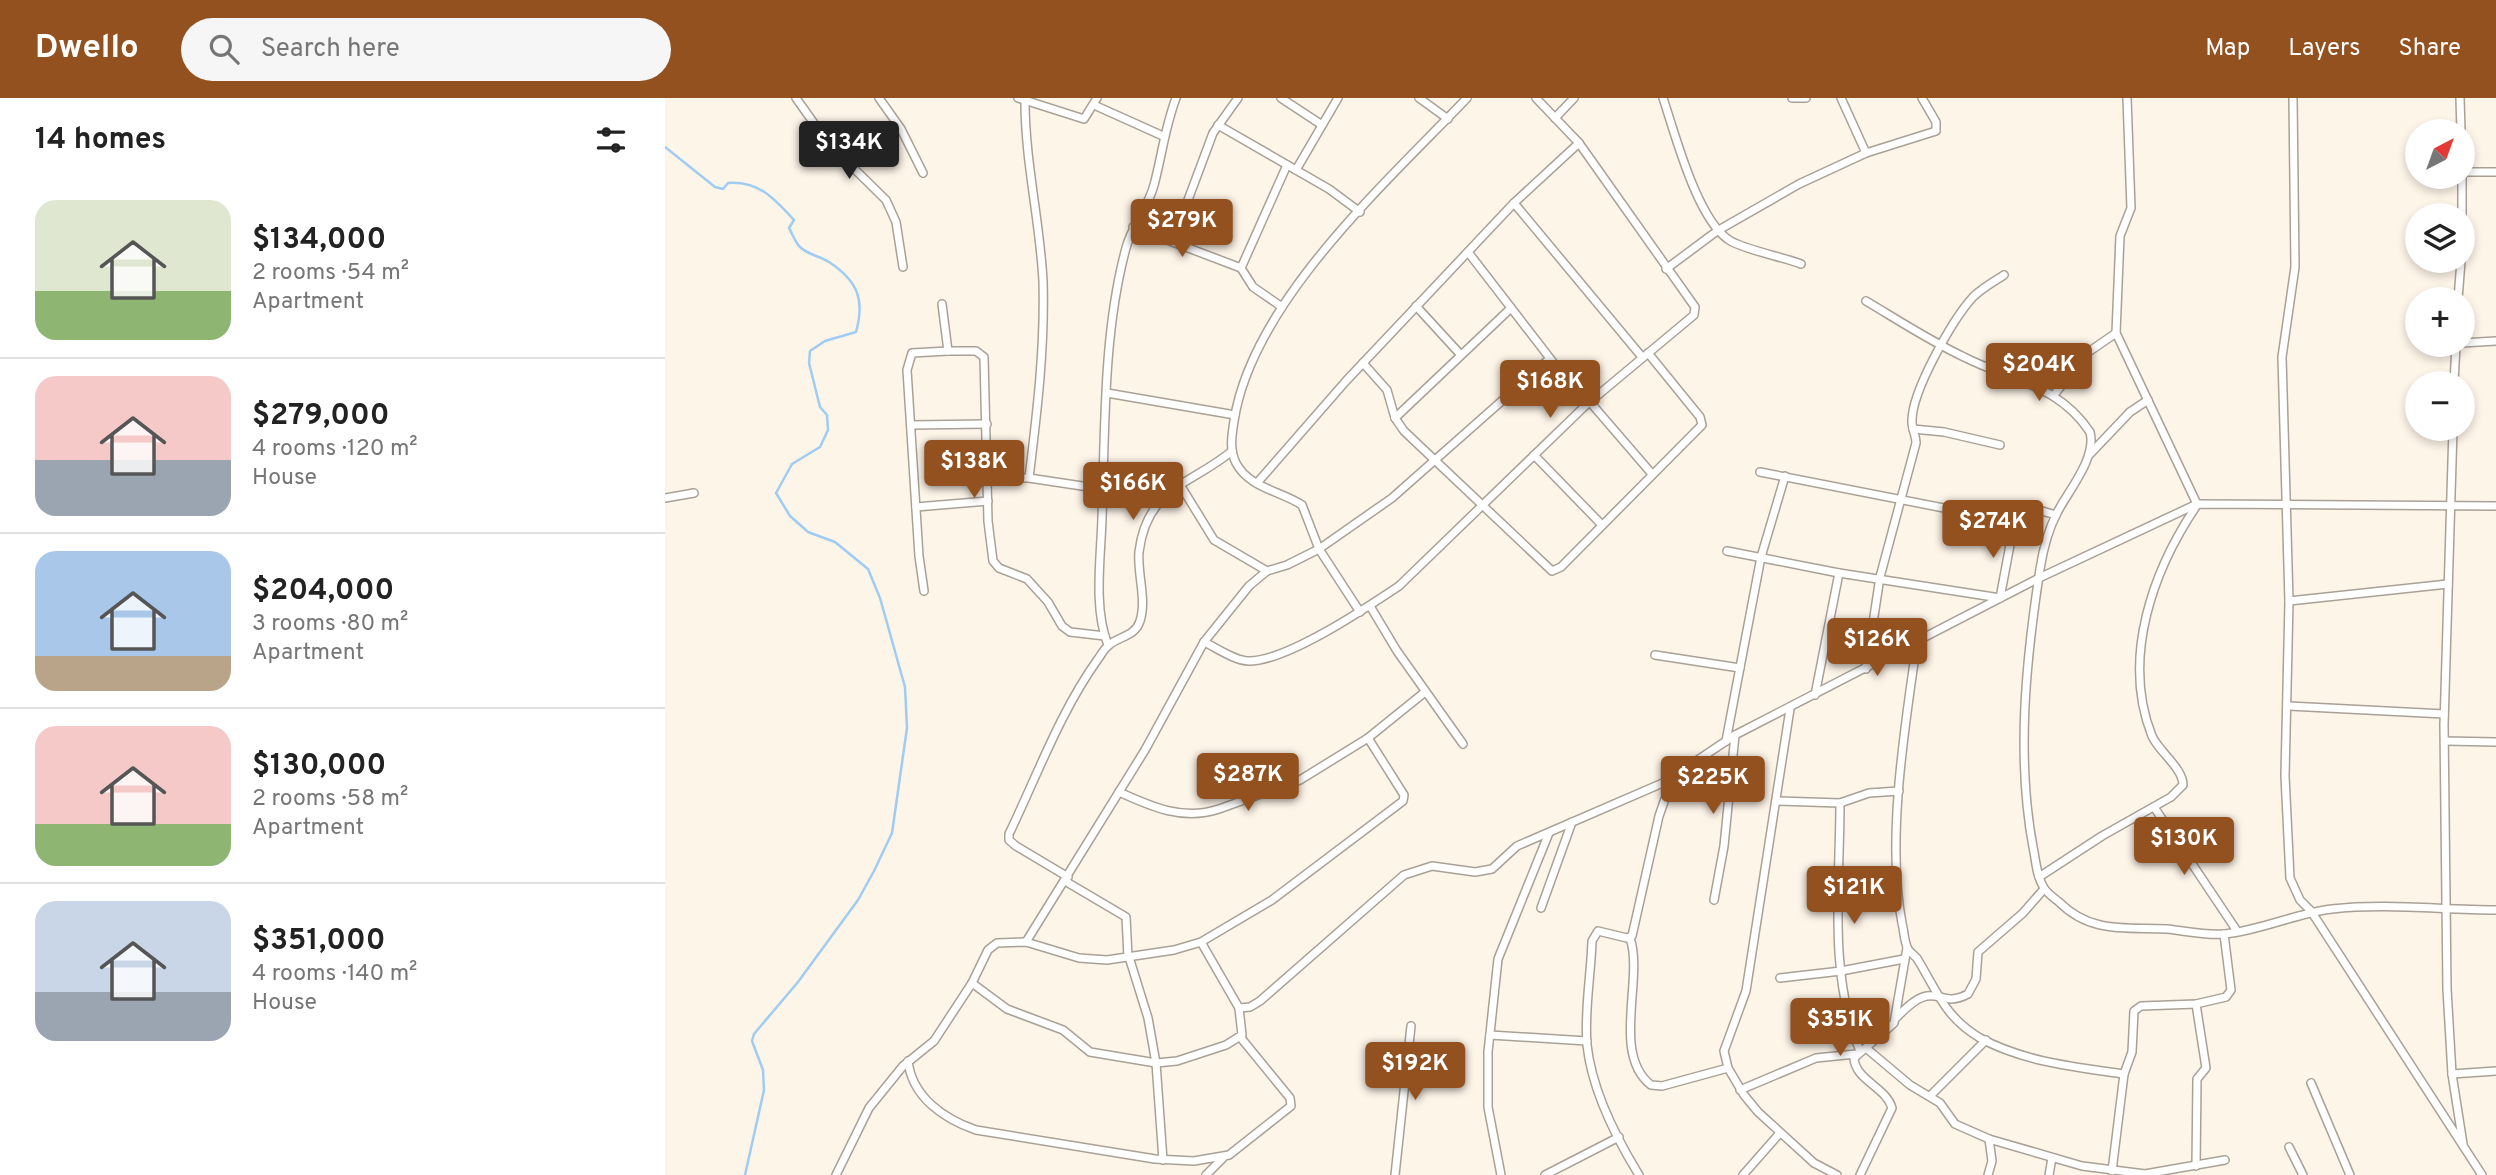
<!DOCTYPE html>
<html lang="en">
<head>
<meta charset="utf-8">
<style>
	body { margin:0; font-family:Overpass,sans-serif; background:#f6f6f6; color:#222; height:100vh; display:flex; flex-direction:column; font-size:26px; white-space:nowrap }
	* { box-sizing:border-box; margin:0 }
	p { font-size:23px; color:#767676 }
	.icon { flex:none; width:38px; height:38px; fill:none; stroke:currentColor; stroke-width:2; stroke-linecap:round; stroke-linejoin:round }
	.map { position:relative; flex:1; overflow:hidden }
	.side { display:flex; flex-direction:column; background:#fff; width:665px }
	.side>* { flex:none }
	.needle { width:46px; rotate:41deg }
	.fabs { position:absolute; left:1740px; top:21px; display:grid; gap:14px }
	.fabs a { display:grid; place-items:center; width:70px; height:70px; border-radius:50%; background:#fff; box-shadow:0 4px 10px #0003; font-size:35px }
	.price { position:absolute; translate:-50% -60px; padding:0 16px; border-radius:7px; background:#93511f; color:#fff; font-size:23px; line-height:46px; filter:drop-shadow(0 2px 4px #0008) }
	.price::after { content:''; position:absolute; left:50%; top:42px; width:21px; height:16px; margin-left:-10px; background:inherit; clip-path:polygon(0 0,100% 0,50% 100%) }
	.price.on { background:#222; color:#fff }
	ul { padding:0; list-style:none }
	li { display:flex; align-items:center; gap:21px; height:175px; padding:0 35px }
	li+li { border-top:2px solid #e0e0e0 }
	li span { display:grid; place-items:center; flex:none; width:196px; height:140px; border-radius:21px; color:#555 }
	li>.icon { margin-inline-start:auto }
	span .icon { width:84px; height:84px; fill:#fffc; stroke-width:1 }
	li b { font-size:30px }
	h2 { display:flex; justify-content:space-between; align-items:center; height:84px; padding:0 35px; font-size:30px }
	header { display:flex; align-items:center; gap:42px; box-sizing:border-box; height:98px; padding:0 35px; background:#93511f; color:#fff }
	header strong { font-size:33px }
	nav { display:flex; gap:38px; margin-inline-start:auto; font-size:24px }
	.search { width:490px; height:63px; background:#f6f6f6; display:flex; align-items:center; gap:18px; box-sizing:border-box; padding:0 24px; border-radius:38px; color:#767676; font-size:26px }
	main { display:flex; flex:1; min-height:0 }
	.map>svg:first-child { display:block }
</style>
</head>
<body>
<header>
<strong>Dwello</strong>
<div class="search"><svg class="icon" aria-label="search" viewBox="0 0 24 24"><circle cx="10" cy="10" r="6"/><path d="M15 15l6 6"/></svg>Search here</div>
<nav><a>Map</a><a>Layers</a><a>Share</a></nav>
</header>
<main>
<section class="side">
<h2>14 homes<svg class="icon" aria-label="filters" viewBox="0 0 24 24"><path d="M4 7h16M4 17h16"/><circle cx="9" cy="7" r="2"/><circle cx="15" cy="17" r="2"/></svg></h2>
<ul>
<li><span style="background:linear-gradient(#dfe7d0 65%,#8fb573 0)"><svg class="icon" aria-label="home" viewBox="0 0 24 24"><path d="M3 11l9-7 9 7M6 9v11h12V9"/></svg></span><div><b>$134,000</b><p>2 rooms · 54 m²</p><p>Apartment</p></div></li>
<li><span style="background:linear-gradient(#f6c9c9 60%,#9aa5b1 0)"><svg class="icon" aria-label="home" viewBox="0 0 24 24"><path d="M3 11l9-7 9 7M6 9v11h12V9"/></svg></span><div><b>$279,000</b><p>4 rooms · 120 m²</p><p>House</p></div></li>
<li><span style="background:linear-gradient(#a9c7e8 75%,#b9a48a 0)"><svg class="icon" aria-label="home" viewBox="0 0 24 24"><path d="M3 11l9-7 9 7M6 9v11h12V9"/></svg></span><div><b>$204,000</b><p>3 rooms · 80 m²</p><p>Apartment</p></div></li>
<li><span style="background:linear-gradient(#f6c9c9 70%,#8fb573 0)"><svg class="icon" aria-label="home" viewBox="0 0 24 24"><path d="M3 11l9-7 9 7M6 9v11h12V9"/></svg></span><div><b>$130,000</b><p>2 rooms · 58 m²</p><p>Apartment</p></div></li>
<li><span style="background:linear-gradient(#c9d6e8 65%,#9aa5b1 0)"><svg class="icon" aria-label="home" viewBox="0 0 24 24"><path d="M3 11l9-7 9 7M6 9v11h12V9"/></svg></span><div><b>$351,000</b><p>4 rooms · 140 m²</p><p>House</p></div></li>
</ul>
</section>
<div class="map">
<svg width="1831" height="1077" viewBox="0 0 1831 1077">
	<rect width="100%" height="100%" fill="#fef5e9"/>
	<g fill="none" stroke-linecap="round" stroke-linejoin="round">
		<path stroke="#9fccf4" stroke-width="2.5" d="M0,49L50,89L58,91L63,85C94,83 109,100 129,122L124,130C127,135 130,144 135,149C143,157 155,158 164,164C193,183 200,202 191,234L160,243L145,253L144,265L155,309L162,317L163,332L155,349L127,366L111,395L125,418L143,434L170,444L203,471L215,500L240,589L242,630L227,735L209,773L193,802L133,884L89,936L87,943L98,972L99,992L80,1077"/>
		<g stroke="#a9a196" stroke-width="10">
			<g id="street">
				<polyline points="131,0 163,45 221,102 231,124 238,169"/>
				<polyline points="214,0 236,31 258,75"/>
				<polyline points="353,0 419,21 432,0"/>
				<polyline points="616,0 657,27"/>
				<polyline points="754,0 783,21"/>
				<path d="M998,0C1010,36 1032,121 1064,142C1077,151 1118,159 1136,166"/>
				<polyline points="1127,0 1141,0"/>
				<polyline points="1462,0 1466,110 1455,138 1451,235 1532,406"/>
				<polyline points="1628,0 1630,169 1617,259 1624,503 1620,678 1625,780 1635,802 1646,813 1817,1077"/>
				<polyline points="1795,0 1796,33"/>
				<path d="M360,3C360,64 375,123 378,183C380,249 372,315 364,380"/>
				<polyline points="429,7 498,38"/>
				<polyline points="890,20 909,0"/>
				<polyline points="553,27 664,91 695,114"/>
				<polyline points="1201,55 1271,33 1271,24 1257,0"/>
				<polyline points="631,72 673,0"/>
				<polyline points="1797,74 1831,74"/>
				<polyline points="1797,79 1797,141"/>
				<polyline points="849,105 977,259"/>
				<polyline points="468,129 576,170"/>
				<polyline points="508,142 548,35 573,0"/>
				<polyline points="803,154 921,307"/>
				<polyline points="1001,171 1052,133 1134,86 1201,55 1176,0"/>
				<polyline points="1793,201 1796,163"/>
				<path d="M1201,203C1233,222 1265,243 1299,259C1346,283 1393,286 1425,334C1432,360 1403,393 1392,415C1383,432 1378,452 1375,471C1361,562 1351,658 1368,749C1371,762 1371,778 1379,790C1382,795 1389,800 1394,804C1426,836 1461,829 1502,831C1521,833 1541,838 1560,836C1597,832 1632,815 1667,811C1722,805 1776,812 1831,812"/>
				<polyline points="277,206 283,253 311,253 319,259 323,423 328,463 334,470 362,481 383,504 397,528 405,534 440,538"/>
				<polyline points="751,208 795,256"/>
				<polyline points="617,209 588,189 576,170 622,67"/>
				<polyline points="1797,245 1831,243"/>
				<polyline points="698,265 722,292 730,320 739,333 887,473 896,469 1037,327 1035,319 983,255"/>
				<polyline points="1789,285 1791,247"/>
				<polyline points="442,295 570,317"/>
				<polyline points="1389,297 1422,255 1451,235"/>
				<polyline points="925,304 987,376"/>
				<polyline points="730,320 846,210"/>
				<polyline points="246,327 322,326"/>
				<polyline points="1248,331 1279,334 1335,347"/>
				<polyline points="1788,331 1779,627 1782,891 1787,976 1798,1046"/>
				<polyline points="1425,356 1465,314 1483,302"/>
				<polyline points="869,357 937,427"/>
				<polyline points="1095,374 1340,422 1359,408 1391,417"/>
				<polyline points="322,380 364,380 437,391"/>
				<polyline points="514,385 549,442 602,473"/>
				<polyline points="592,385 681,283 849,105 914,45"/>
				<polyline points="0,400 29,395"/>
				<polyline points="251,409 323,403"/>
				<polyline points="1062,453 1174,475 1335,500 1348,431 1344,422"/>
				<polyline points="259,493 254,458 242,272 247,255 283,253"/>
				<polyline points="1624,503 1783,486"/>
				<polyline points="705,508 732,553 798,646"/>
				<path d="M695,514L654,451L637,407C616,393 584,390 571,365C564,351 567,337 569,323C587,204 722,84 802,0"/>
				<path d="M539,544C552,550 570,563 584,563C622,563 701,510 734,488L921,307L1029,217L1030,209L914,45L871,0"/>
				<path d="M1252,544C1240,628 1221,742 1237,825C1239,832 1239,844 1243,851C1245,855 1251,858 1253,862C1273,895 1280,919 1315,940C1359,964 1411,969 1459,976"/>
				<path d="M443,547C428,510 436,459 437,420C440,333 438,234 461,150C467,127 483,110 489,87C497,57 500,29 511,0"/>
				<polyline points="990,557 1075,570"/>
				<path d="M1201,571L1215,479L1251,345C1251,338 1247,331 1247,324C1246,294 1288,221 1308,199C1317,190 1328,184 1339,177"/>
				<polyline points="1150,597 1174,475"/>
				<polyline points="1624,608 1779,616"/>
				<polyline points="1125,611 1081,893 1059,953 1063,970 1079,997 1093,1014 1149,1065 1172,1077"/>
				<polyline points="1061,643 1096,459 1120,378"/>
				<polyline points="1780,643 1831,644"/>
				<path d="M454,694C487,709 518,723 554,711L635,682L703,640L760,594"/>
				<polyline points="1112,703 1175,705 1204,695 1234,693"/>
				<path d="M1175,705C1175,786 1163,877 1195,953"/>
				<polyline points="1489,709 1572,833"/>
				<path d="M403,779L351,748L344,742V736C372,678 395,614 433,561C436,557 439,551 443,548C453,538 470,539 475,523C482,502 472,475 474,454C482,389 526,387 567,353"/>
				<path d="M1374,779L1437,738L1506,699L1518,687C1518,670 1494,654 1487,638C1456,560 1488,472 1532,407"/>
				<polyline points="400,783 461,819 463,859"/>
				<polyline points="1049,802 1059,748 1070,637"/>
				<polyline points="876,810 907,724"/>
				<path d="M965,840C979,880 946,956 986,987L997,988L1063,970"/>
				<polyline points="361,844 480,652 539,544 584,488 602,473 622,467 654,451 727,400 883,262"/>
				<polyline points="536,844 574,910 577,937 561,947 512,963 491,965 425,954 398,932 342,911 307,885 323,852 332,845 361,844 414,860 442,862 509,852 536,844 607,802 738,703 739,697 703,640"/>
				<polyline points="464,859 483,920 491,965 498,1062"/>
				<polyline points="1115,880 1176,873 1239,861"/>
				<polyline points="574,910 585,909 595,903 739,777 767,768 810,774 827,771 852,748 1000,684 1070,637 1374,480 1532,406 1831,408"/>
				<path d="M1232,919C1272,877 1271,913 1303,896L1311,881L1313,854L1358,815L1379,791"/>
				<polyline points="825,937 922,943"/>
				<polyline points="1201,950 1245,987 1275,1005 1290,1026 1324,1041 1417,1068 1480,1076 1560,1062"/>
				<path d="M243,963C247,999 279,1021 311,1032L490,1061L529,1063L564,1057L626,1008L625,1000L576,940"/>
				<polyline points="1787,976 1831,973"/>
				<polyline points="1646,985 1685,1077"/>
				<polyline points="1075,992 1151,960 1191,956"/>
				<polyline points="1265,998 1321,942"/>
				<polyline points="1624,1049 1638,1077"/>
				<polyline points="1531,1068 1532,981 1541,970 1531,906"/>
				<polyline points="1447,1073 1459,976 1467,954 1469,913 1476,908 1531,906 1561,899 1566,892 1559,836"/>
				<polyline points="171,1077 204,1010 238,968 269,943 307,885"/>
				<polyline points="541,1077 558,1060"/>
				<polyline points="730,1077 746,928"/>
				<polyline points="836,1077 823,1009 823,954 833,861 884,735"/>
				<polyline points="880,1077 954,1039"/>
				<path d="M974,1077C950,1038 927,993 922,947C919,914 926,877 927,843L933,833L962,840L967,838L994,718L1008,678"/>
				<polyline points="1078,1077 1114,1036"/>
				<path d="M1195,1077L1227,1010C1221,989 1190,982 1189,960L1229,925L1242,850"/>
				<polyline points="1323,1077 1327,1063 1324,1041"/>
				<polyline points="1384,1077 1387,1060"/>
			</g>
		</g>
		<use href="#street" stroke="#fff" stroke-width="7"/>
	</g>
</svg>
<div class="fabs">
<a><svg class="needle" viewBox="-14 -14 28 28"><path d="M0-13l5 13h-10z" fill="#e53935"/><path d="M0 13l5-13h-10z" fill="#767676"/></svg></a>
<a><svg class="icon" aria-label="layers" viewBox="0 0 24 24"><path d="M12 4l9 5-9 5-9-5zM3 14l9 5 9-5"/></svg></a>
<a>+</a>
<a>−</a>
</div>
<b class="price on" style="left:184px;top:83px">$134K</b>
<b class="price" style="left:517px;top:161px">$279K</b>
<b class="price" style="left:1374px;top:305px">$204K</b>
<b class="price" style="left:885px;top:322px">$168K</b>
<b class="price" style="left:309px;top:402px">$138K</b>
<b class="price" style="left:468px;top:424px">$166K</b>
<b class="price" style="left:1328px;top:462px">$274K</b>
<b class="price" style="left:1212px;top:580px">$126K</b>
<b class="price" style="left:583px;top:715px">$287K</b>
<b class="price" style="left:1048px;top:718px">$225K</b>
<b class="price" style="left:1519px;top:779px">$130K</b>
<b class="price" style="left:1189px;top:828px">$121K</b>
<b class="price" style="left:1175px;top:960px">$351K</b>
<b class="price" style="left:750px;top:1004px">$192K</b>
</div>
</main>
</body>
</html>
